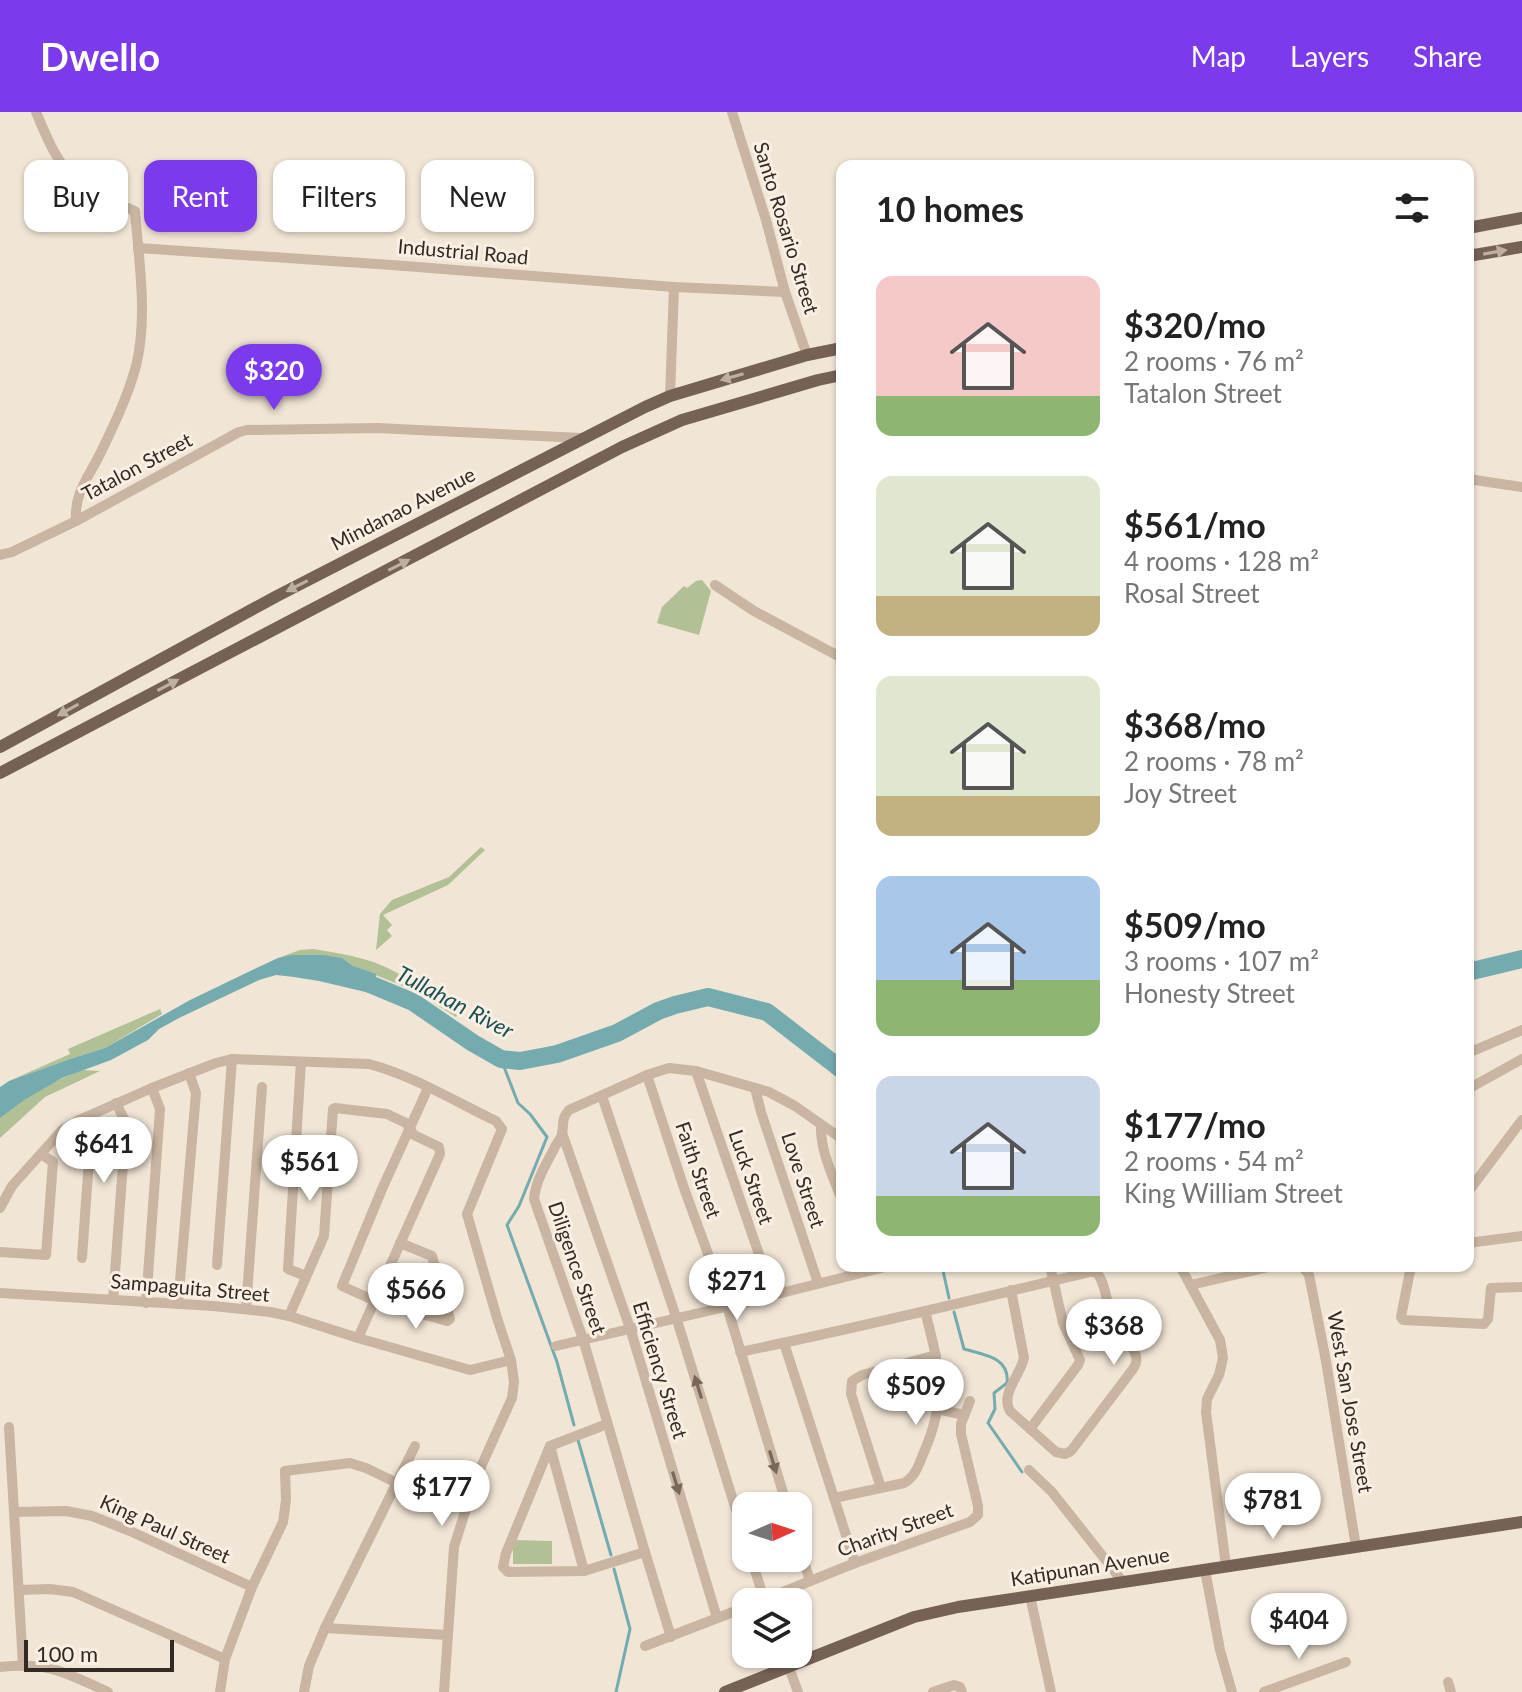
<!DOCTYPE html>
<html lang="en">
<head>
<meta charset="utf-8">
<style>
	body { margin:0; font-family:Lato,sans-serif; background:#f2f2f2; color:#222; height:100vh; display:flex; flex-direction:column; font-size:30px; white-space:nowrap }
	* { box-sizing:border-box; margin:0 }
	p { font-size:26px; color:#767676 }
	.icon { flex:none; width:44px; height:44px; fill:none; stroke:currentColor; stroke-width:2; stroke-linecap:round; stroke-linejoin:round }
	.map { position:relative; flex:1; overflow:hidden }
	.panel { position:absolute; left:836px; top:48px; width:638px; height:1112px; display:flex; flex-direction:column; background:#fff; border-radius:16px; box-shadow:0 2px 6px #0004 }
	.panel>* { flex:none }
	.top-card { position:absolute; left:24px; top:48px; width:692px; height:72px; display:flex; gap:16px }
	.needle { width:52px; rotate:87deg }
	.fabs { position:absolute; left:732px; top:1380px; display:grid; gap:16px }
	.fabs a { display:grid; place-items:center; width:80px; height:80px; border-radius:16px; background:#fff; box-shadow:0 2px 6px #0004; font-size:40px }
	.scale { position:absolute; left:24px; bottom:20px; width:150px; box-sizing:border-box; padding-left:8px; border:4px solid #332a24; border-top:0; font-size:22px; line-height:28px; white-space:nowrap; color:#332a24; -webkit-text-stroke:6px #f9efe2; paint-order:stroke }
	.price { position:absolute; translate:-50% -68px; padding:0 18px; border-radius:28px; background:#fff; color:#222; font-size:26px; line-height:52px; filter:drop-shadow(0 2px 4px #0008) }
	.price::after { content:''; position:absolute; left:50%; top:48px; width:24px; height:18px; margin-left:-12px; background:inherit; clip-path:polygon(0 0,100% 0,50% 100%) }
	.price.active { background:#7c3aed; color:#fff }
	ul { padding:0; list-style:none }
	li { display:flex; align-items:center; gap:24px; height:200px; padding:0 40px }
	li span { display:grid; place-items:center; flex:none; width:224px; height:160px; border-radius:16px; color:#555 }
	li>.icon { margin-inline-start:auto }
	span .icon { width:96px; height:96px; fill:#fffc; stroke-width:1 }
	li b { font-size:34px }
	h2 { display:flex; justify-content:space-between; align-items:center; height:96px; padding:0 40px; font-size:34px }
	.chip { padding:0 28px; border-radius:16px; background:#fff; box-shadow:0 2px 6px #0004; font-size:28px; line-height:72px }
	.chip.active { background:#7c3aed; color:#fff }
	header { display:flex; align-items:center; gap:48px; box-sizing:border-box; height:112px; padding:0 40px; background:#7c3aed; color:#fff }
	header strong { font-size:38px }
	nav { display:flex; gap:44px; margin-inline-start:auto; font-size:28px }
	.map>svg:first-child { display:block }
</style>
</head>
<body>
<header>
<strong>Dwello</strong>
<nav><a>Map</a><a>Layers</a><a>Share</a></nav>
</header>
<div class="map">
<svg width="1522" height="1580" viewBox="0 0 1522 1580">
	<rect width="100%" height="100%" fill="#f1e5d5"/>
	<g fill="#b1c095">
		<polygon points="702,468 711,479 699,523 657,511 662,495 684,474 687,476 696,469"/>
		<polygon points="481,735 485,738 448,773 383,803 392,813 387,818 392,824 376,838 380,802 392,788 449,765"/>
		<path d="M313,837C333,840 356,844 376,851C406,863 432,883 460,899L456,905L426,886L398,872L353,854L342,846L305,843L278,846L300,838Z"/>
		<polygon points="160,897 162,902 105,936 70,947 9,969 70,942 68,937"/>
		<path d="M83,958L100,959L45,985L0,1026V1006C22,984 54,969 83,958Z"/>
		<polygon points="513,1428 552,1429 552,1452 513,1452"/>
	</g>
	<polygon fill="#74abaf" points="292,843 323,843 342,846 353,854 376,862 374,882 319,869 294,865 276,863 259,868 179,906 159,917 148,928 111,948 62,966 24,988 0,1006 0,975 9,969 70,947 105,936 190,888 263,853 278,846"/>
	<g fill="none" stroke-linecap="round" stroke-linejoin="round">
		<g stroke="#74abaf" stroke-width="3">
			<polyline points="501,947 518,991 530,1002 547,1025 519,1094 507,1113 557,1250 574,1313"/>
			<polyline points="942,1154 949,1186"/>
			<path d="M954,1200L964,1237C984,1243 1010,1245 1007,1271L994,1281L995,1297L988,1311L1022,1360"/>
			<polyline points="578,1328 611,1443"/>
			<polyline points="614,1457 630,1517 616,1580"/>
		</g>
		<g stroke="#74abaf" stroke-width="18">
			<polyline points="1468,860 1522,847"/>
			<polyline points="353,865 413,890 473,931 501,947 520,949 557,942 617,921 658,899 675,893 708,885 767,900 842,958"/>
		</g>
		<g stroke="#c9b5a1" stroke-width="10">
			<path d="M36,0C46,24 58,54 78,70C94,83 116,91 135,99C139,149 148,206 136,254C128,284 114,313 101,340C89,365 74,380 76,409"/>
			<polyline points="732,0 766,108 785,180 807,243"/>
			<polyline points="138,136 392,153 674,175 785,180"/>
			<polyline points="670,284 674,175"/>
			<polyline points="1468,367 1522,375"/>
			<polyline points="0,443 12,440 76,409 239,320 247,318 377,316 582,326"/>
			<polyline points="715,473 754,499 842,546"/>
			<polyline points="1468,941 1522,918"/>
			<polyline points="301,950 288,1157 306,1164"/>
			<polyline points="696,959 773,1183"/>
			<polyline points="647,963 684,1076 727,1194 787,1394"/>
			<polyline points="755,976 761,1000 818,1171"/>
			<polyline points="1468,977 1522,947"/>
			<polyline points="602,984 676,1205 746,1430"/>
			<polyline points="79,1008 90,1033 82,1146"/>
			<path d="M821,1013C820,1039 833,1064 842,1088"/>
			<polyline points="562,1021 630,1216 717,1506"/>
			<polyline points="1468,1080 1522,1008"/>
			<path d="M0,1096L12,1074L63,1017L79,1008L152,976L216,951L232,947L369,952C414,964 454,989 496,1009L502,1017L467,1102L497,1206L511,1248L514,1270L512,1286L475,1368L454,1435L444,1580"/>
			<polyline points="400,1131 432,1144 450,1207 447,1209 375,1189 342,1174 382,1077 428,976"/>
			<polyline points="1468,1131 1522,1124"/>
			<polyline points="0,1140 46,1143 53,1050 41,1042"/>
			<polyline points="217,1153 232,947"/>
			<polyline points="1180,1154 1220,1228 1223,1246 1219,1263 1207,1287 1206,1300 1226,1454"/>
			<polyline points="1302,1154 1309,1163 1326,1249 1356,1435"/>
			<polyline points="1411,1154 1401,1205 1403,1208 1484,1212 1488,1207 1491,1176 1522,1175"/>
			<polyline points="1191,1173 1272,1154"/>
			<polyline points="0,1181 213,1194 270,1200 289,1204 358,1226 470,1258 511,1248"/>
			<polyline points="113,1188 126,1011 116,991"/>
			<polyline points="146,1191 160,997 152,976"/>
			<polyline points="178,1192 196,981 189,961"/>
			<polyline points="246,1197 262,975"/>
			<polyline points="289,1204 324,1124 333,997 335,996 387,1002 406,1011 414,1023 439,1035 440,1042 358,1226"/>
			<polyline points="784,1231 855,1451"/>
			<polyline points="556,1234 734,1193 889,1154"/>
			<path d="M740,1240C857,1216 974,1188 1090,1160H1096C1105,1169 1105,1185 1110,1197C1116,1212 1132,1232 1136,1244C1137,1250 1136,1252 1133,1257L1071,1339L1065,1342L1056,1340L1010,1299C1000,1282 1020,1264 1024,1246L1011,1178"/>
			<polyline points="937,1297 964,1303"/>
			<polyline points="607,1312 550,1334 506,1441 503,1455 508,1460 584,1459 645,1440"/>
			<polyline points="9,1315 23,1553"/>
			<polyline points="1030,1317 1078,1253 1080,1248 1063,1211 1050,1154"/>
			<polyline points="550,1334 584,1459"/>
			<polyline points="1029,1358 1052,1380 1123,1470"/>
			<polyline points="881,1376 851,1282 852,1269 862,1263 936,1243"/>
			<path d="M834,1386L904,1371C916,1364 919,1352 924,1340C948,1285 939,1254 925,1199"/>
			<polyline points="14,1400 66,1399 92,1404 130,1419 252,1475"/>
			<polyline points="798,1431 810,1469"/>
			<polyline points="751,1446 765,1490"/>
			<polyline points="1205,1458 1220,1538 1232,1580"/>
			<polyline points="19,1478 50,1477 73,1480 225,1547"/>
			<polyline points="1030,1484 1051,1580"/>
			<polyline points="758,1490 855,1451 970,1410 978,1403 978,1394 961,1322 961,1312 970,1289"/>
			<polyline points="325,1516 447,1523"/>
			<path d="M671,1525L645,1440L583,1227L534,1087C536,1067 547,1051 556,1033C558,1030 561,1026 562,1022C564,1012 561,1007 569,998L647,963L669,956L696,959L769,980L795,994L842,1027"/>
			<polyline points="645,1534 746,1495"/>
			<polyline points="784,1542 798,1580"/>
			<path d="M0,1555C50,1550 64,1560 108,1580"/>
			<polyline points="1448,1570 1451,1580"/>
			<polyline points="220,1580 225,1547 252,1475 283,1410 286,1388 285,1359 350,1351 366,1356 397,1371"/>
			<polyline points="304,1580 309,1554 325,1516 415,1334"/>
			<polyline points="933,1580 954,1573 960,1575 962,1580"/>
			<polyline points="1264,1580 1346,1550"/>
		</g>
		<g stroke="#766155" stroke-width="12">
			<polyline points="1468,116 1522,106"/>
			<polyline points="1468,144 1522,135"/>
			<polyline points="0,635 277,484 645,295 670,284 807,243 842,236"/>
			<polyline points="0,661 622,335 682,308 818,268 842,263"/>
			<polyline points="725,1580 914,1505 958,1495 1522,1410"/>
		</g>
	</g>
	<defs><path id="oneway-solid" d="M-6-.8H1V-3.2L6.5 0L1 3.2V.8H-6Z" transform="scale(2)"/></defs>
	<g fill="#beafa3">
		<use href="#oneway-solid" transform="translate(1495 140) rotate(-10)"/>
		<use href="#oneway-solid" transform="translate(732 265) rotate(164)"/>
		<use href="#oneway-solid" transform="translate(399 453) rotate(-27)"/>
		<use href="#oneway-solid" transform="translate(297 474) rotate(153)"/>
		<use href="#oneway-solid" transform="translate(168 573) rotate(-28)"/>
		<use href="#oneway-solid" transform="translate(68 598) rotate(151)"/>
	</g>
	<g fill="#76695c">
		<use href="#oneway-solid" transform="translate(698 1275) rotate(-107)"/>
		<use href="#oneway-solid" transform="translate(773 1350) rotate(73)"/>
		<use href="#oneway-solid" transform="translate(676 1371) rotate(73)"/>
	</g>
	<g text-anchor="middle" stroke-width="6" stroke-linejoin="round" paint-order="stroke">
		<g font-size="20" fill="#332a24" stroke="#f9efe2">
			<text transform="translate(786 116) rotate(73)" y="7">Santo Rosario Street</text>
			<text transform="translate(463 140) rotate(5)" y="7">Industrial Road</text>
			<text transform="translate(137 355) rotate(-28)" y="7">Tatalon Street</text>
			<text transform="translate(403 397) rotate(-27)" y="7">Mindanao Avenue</text>
			<text transform="translate(698 1058) rotate(71)" y="7">Faith Street</text>
			<text transform="translate(751 1065) rotate(71)" y="7">Luck Street</text>
			<text transform="translate(803 1068) rotate(72)" y="7">Love Street</text>
			<text transform="translate(577 1156) rotate(71)" y="7">Diligence Street</text>
			<text transform="translate(190 1176) rotate(5)" y="7">Sampaguita Street</text>
			<text transform="translate(660 1258) rotate(73)" y="7">Efficiency Street</text>
			<text transform="translate(1350 1290) rotate(80)" y="7">West San Jose Street</text>
			<text transform="translate(165 1417) rotate(24)" y="7">King Paul Street</text>
			<text transform="translate(895 1418) rotate(-20)" y="7">Charity Street</text>
			<text transform="translate(1090 1455) rotate(-9)" y="7">Katipunan Avenue</text>
		</g>
		<g font-size="22" font-style="italic" fill="#195056" stroke="#f9efe2">
			<text transform="translate(455 890) rotate(28)" y="8">Tullahan River</text>
		</g>
	</g>
</svg>
<div class="fabs">
<a><svg class="needle" viewBox="-14 -14 28 28"><path d="M0-13l5 13h-10z" fill="#e53935"/><path d="M0 13l5-13h-10z" fill="#767676"/></svg></a>
<a><svg class="icon" aria-label="layers" viewBox="0 0 24 24"><path d="M12 4l9 5-9 5-9-5zM3 14l9 5 9-5"/></svg></a>
</div>
<div class="scale">100 m</div>
<b class="price active" style="left:274px;top:300px">$320</b>
<b class="price" style="left:104px;top:1073px">$641</b>
<b class="price" style="left:310px;top:1091px">$561</b>
<b class="price" style="left:737px;top:1210px">$271</b>
<b class="price" style="left:416px;top:1219px">$566</b>
<b class="price" style="left:1114px;top:1255px">$368</b>
<b class="price" style="left:916px;top:1315px">$509</b>
<b class="price" style="left:442px;top:1416px">$177</b>
<b class="price" style="left:1273px;top:1429px">$781</b>
<b class="price" style="left:1299px;top:1549px">$404</b>
<div class="top-card">
<a class="chip">Buy</a>
<a class="chip active">Rent</a>
<a class="chip">Filters</a>
<a class="chip">New</a>
</div>
<section class="panel">
<h2>10 homes<svg class="icon" aria-label="filters" viewBox="0 0 24 24"><path d="M4 7h16M4 17h16"/><circle cx="9" cy="7" r="2"/><circle cx="15" cy="17" r="2"/></svg></h2>
<ul>
<li><span style="background:linear-gradient(#f6c9c9 75%,#8fb573 0)"><svg class="icon" aria-label="home" viewBox="0 0 24 24"><path d="M3 11l9-7 9 7M6 9v11h12V9"/></svg></span><div><b>$320/mo</b><p>2 rooms · 76 m²</p><p>Tatalon Street</p></div></li>
<li><span style="background:linear-gradient(#dfe7d0 75%,#c2b280 0)"><svg class="icon" aria-label="home" viewBox="0 0 24 24"><path d="M3 11l9-7 9 7M6 9v11h12V9"/></svg></span><div><b>$561/mo</b><p>4 rooms · 128 m²</p><p>Rosal Street</p></div></li>
<li><span style="background:linear-gradient(#dfe7d0 75%,#c2b280 0)"><svg class="icon" aria-label="home" viewBox="0 0 24 24"><path d="M3 11l9-7 9 7M6 9v11h12V9"/></svg></span><div><b>$368/mo</b><p>2 rooms · 78 m²</p><p>Joy Street</p></div></li>
<li><span style="background:linear-gradient(#a9c7e8 65%,#8fb573 0)"><svg class="icon" aria-label="home" viewBox="0 0 24 24"><path d="M3 11l9-7 9 7M6 9v11h12V9"/></svg></span><div><b>$509/mo</b><p>3 rooms · 107 m²</p><p>Honesty Street</p></div></li>
<li><span style="background:linear-gradient(#c9d6e8 75%,#8fb573 0)"><svg class="icon" aria-label="home" viewBox="0 0 24 24"><path d="M3 11l9-7 9 7M6 9v11h12V9"/></svg></span><div><b>$177/mo</b><p>2 rooms · 54 m²</p><p>King William Street</p></div></li>
</ul>
</section>
</div>
</body>
</html>
